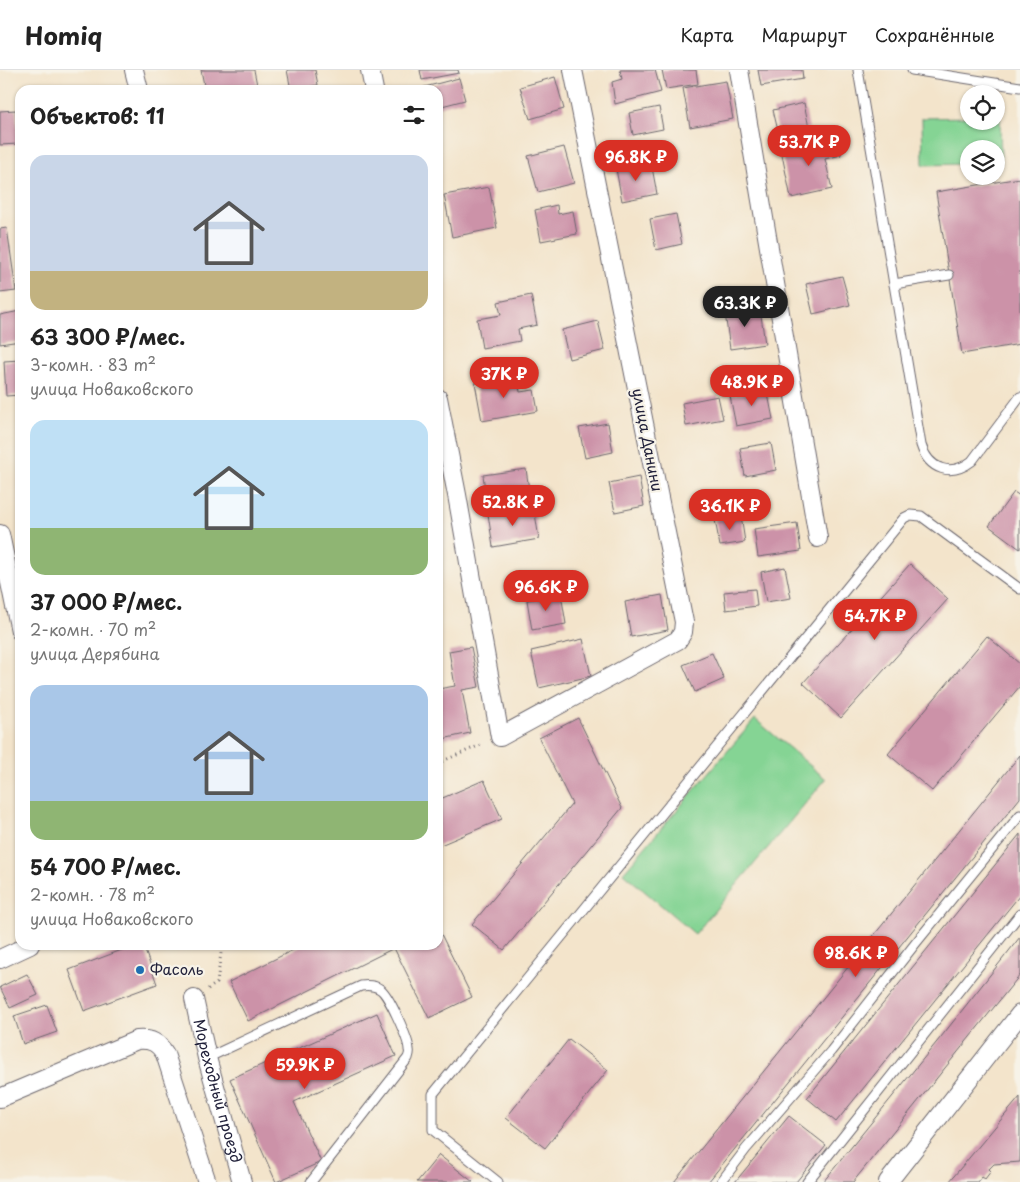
<!DOCTYPE html>
<html lang="ru">
<head>
<meta charset="utf-8">
<style>
	body { margin:0; font-family:"Playpen Sans",sans-serif; background:#f6f6f6; color:#222; height:100vh; display:flex; flex-direction:column; font-size:19px; white-space:nowrap }
	* { box-sizing:border-box; margin:0 }
	p { font-size:16px; color:#767676 }
	.icon { flex:none; width:28px; height:28px; fill:none; stroke:currentColor; stroke-width:2; stroke-linecap:round; stroke-linejoin:round }
	.map { position:relative; flex:1; overflow:hidden }
	.details { position:absolute; left:15px; top:15px; width:428px; height:865px; display:flex; flex-direction:column; background:#fff; border-radius:15px; box-shadow:0 1px 4px #0004 }
	.details>* { flex:none }
	.tools { position:absolute; left:960px; top:15px; display:grid; gap:10px }
	.tools a { display:grid; place-items:center; width:45px; height:45px; border-radius:50%; background:#fff; box-shadow:0 1px 4px #0004; font-size:25px }
	.price { position:absolute; translate:-50% -42px; padding:0 11px; border-radius:18px; background:#d93025; color:#fff; font-size:16px; line-height:32px; filter:drop-shadow(0 1px 2px #0008) }
	.price::after { content:''; position:absolute; left:50%; top:30px; width:15px; height:11px; margin-left:-8px; background:inherit; clip-path:polygon(0 0,100% 0,50% 100%) }
	.price.active { background:#222; color:#fff }
	ul { padding:0; list-style:none }
	li { display:grid; align-content:center; gap:10px; height:265px; padding:0 15px }
	li span { display:grid; place-items:center; height:155px; border-radius:15px; color:#555 }
	li>.icon { margin-inline-start:auto }
	span .icon { width:90px; height:90px; fill:#fffc; stroke-width:1 }
	li b { font-size:21px }
	h2 { display:flex; justify-content:space-between; align-items:center; height:60px; padding:0 15px; font-size:21px }
	header { display:flex; align-items:center; gap:30px; box-sizing:border-box; height:70px; padding:0 25px; background:#fff; border-bottom:1px solid #e0e0e0 }
	header strong { font-size:24px }
	nav { display:flex; gap:28px; margin-inline-start:auto; font-size:18px }
	.map>svg:first-child { display:block }
</style>
</head>
<body>
<header>
<strong>Homiq</strong>
<nav><a>Карта</a><a>Маршрут</a><a>Сохранённые</a></nav>
</header>
<div class="map">
<svg width="1020" height="1112" viewBox="0 0 1020 1112">
	<rect width="100%" height="100%" fill="#f7f3e8"/>
	<filter id="ink" filterUnits="userSpaceOnUse"><feTurbulence type="fractalNoise" baseFrequency=".02" numOctaves="2"/><feDisplacementMap in="SourceGraphic" scale="10" xChannelSelector="R" yChannelSelector="G"/><feConvolveMatrix kernelMatrix="1 2 1 2 8 2 1 2 1" color-interpolation-filters="sRGB"/></filter>
	<filter id="wash" filterUnits="userSpaceOnUse"><feTurbulence type="fractalNoise" baseFrequency=".0096" numOctaves="4" result="noise"/><feDisplacementMap in="SourceGraphic" scale="20" xChannelSelector="R" yChannelSelector="G"/><feGaussianBlur stdDeviation="1.12" result="paint"/><feColorMatrix in="noise" values="0 0 0 0 0 0 0 0 0 0 0 0 0 0 0 0 0 1.4 0 .05"/><feComposite in="paint" operator="in"/></filter>
	<g filter="url(#wash)">
		<rect width="100%" height="100%" fill="#f3e4cb"/>
		<g fill="#85d494" stroke="#547b68">
			<polygon points="996,46 1000,46 1001,94 996,94 996,79 969,79 969,94 923,95 922,48 969,47 969,51 996,51"/>
			<polygon points="755,649 826,709 695,864 623,803"/>
		</g>
		<g id="blocks">
			<g fill="#cc92a8">
				<polygon points="201,0 254,0 258,20 205,20"/>
				<polygon points="287,0 315,0 318,15 291,20"/>
				<polygon points="420,0 458,0 459,3 422,10"/>
				<polygon points="620,0 655,0 661,22 615,34 612,12 622,9"/>
				<polygon points="662,0 696,0 698,14 666,19"/>
				<polygon points="758,0 802,0 803,9 761,16"/>
				<polygon points="555,7 564,39 530,49 520,17"/>
				<polygon points="459,8 465,30 438,37 438,20 422,20 421,18"/>
				<polygon points="726,11 733,49 690,57 683,18"/>
				<polygon points="804,33 809,58 779,65 773,40"/>
				<polygon points="659,37 663,59 633,65 629,43"/>
				<polygon points="16,40 18,74 0,75 0,41"/>
				<polygon points="837,68 841,85 825,89 832,119 791,128 781,80"/>
				<polygon points="564,77 574,113 538,122 528,86"/>
				<polygon points="651,92 657,124 622,131 616,99"/>
				<polygon points="1020,108 1020,274 962,284 936,122"/>
				<polygon points="489,117 497,158 452,167 444,125"/>
				<polygon points="557,135 558,144 573,141 577,164 541,171 535,140"/>
				<polygon points="676,144 682,174 656,180 650,149"/>
				<polygon points="7,158 16,221 0,223 0,159"/>
				<polygon points="842,206 850,235 813,244 806,214"/>
				<polygon points="531,225 537,255 518,259 520,271 482,278 477,249 501,245 498,232"/>
				<polygon points="760,238 765,274 730,279 725,243"/>
				<polygon points="20,241 20,271 0,274 0,245"/>
				<polygon points="598,251 605,280 569,289 562,260"/>
				<polygon points="20,290 20,325 6,326 4,291"/>
				<polygon points="517,305 520,322 534,320 538,341 482,351 475,313"/>
				<polygon points="767,319 773,349 736,356 730,326"/>
				<polygon points="718,326 723,349 686,356 682,333"/>
				<polygon points="608,353 613,382 585,388 579,358"/>
				<polygon points="771,373 776,400 745,406 740,378"/>
				<polygon points="526,399 530,427 487,434 483,405"/>
				<polygon points="639,407 644,436 615,442 609,413"/>
				<polygon points="1014,422 1020,426 1020,479 989,456"/>
				<polygon points="534,437 539,469 493,477 488,444"/>
				<polygon points="741,446 745,472 720,476 715,450"/>
				<polygon points="797,453 801,481 758,487 754,459"/>
				<polygon points="910,494 948,529 841,648 803,613"/>
				<polygon points="785,497 791,528 766,532 761,502"/>
				<polygon points="755,519 757,536 726,540 724,522"/>
				<polygon points="561,524 566,554 532,560 527,530"/>
				<polygon points="662,525 668,560 631,567 625,532"/>
				<polygon points="987,566 1020,594 1020,616 932,721 888,684"/>
				<polygon points="583,569 591,606 539,618 531,581"/>
				<polygon points="471,577 479,617 462,620 470,663 438,670 438,619 455,616 449,581"/>
				<polygon points="712,583 724,609 695,622 683,595"/>
				<polygon points="578,648 622,738 504,880 472,854 572,734 539,668"/>
				<polygon points="1020,685 1020,728 708,1112 674,1112"/>
				<polygon points="484,710 502,749 438,776 438,730"/>
				<polygon points="1020,764 1020,825 836,1052 807,1028"/>
				<polygon points="438,858 472,927 429,948 394,878 248,951 229,912 303,875 438,875"/>
				<polygon points="1020,867 1020,905 853,1112 823,1112 945,962"/>
				<polygon points="135,875 143,875 157,914 84,941 69,900"/>
				<polygon points="27,904 38,925 10,938 0,917"/>
				<polygon points="47,935 57,962 23,974 14,946"/>
				<polygon points="377,943 396,986 294,1032 321,1092 276,1112 230,1009"/>
				<polygon points="569,969 608,1000 545,1078 506,1048"/>
				<polygon points="1020,1027 1020,1092 994,1094 989,1099 991,1101 985,1109 982,1107 978,1112 949,1112"/>
				<polygon points="789,1046 826,1075 796,1112 735,1112"/>
				<polygon points="439,1085 473,1112 417,1112"/>
			</g>
		</g>
	</g>
	<g filter="url(#ink)">
		<use href="#blocks" fill-opacity="0" stroke="#6b666d" stroke-width="1"/>
		<g fill="none" stroke-linecap="round" stroke-linejoin="round">
			<g stroke="#6b666d" stroke-width="11">
				<g id="lane">
					<path d="M858,0L921,375C929,400 951,407 972,391L1020,327"/>
					<polyline points="912,0 1020,17"/>
					<polyline points="894,214 949,205"/>
					<path d="M207,988L361,916C368,915 374,915 380,919C388,923 409,970 409,980C410,982 409,985 408,988L311,1112"/>
					<polyline points="498,1112 433,1060 433,1024 904,448 910,445 921,446 1020,519"/>
					<polyline points="721,1112 746,1079 831,981 915,874 1020,745"/>
					<polyline points="807,1112 1020,844"/>
				</g>
			</g>
			<g stroke="#6b666d" stroke-width="20">
				<g id="street">
					<polyline points="134,0 139,20"/>
					<polyline points="370,0 374,20"/>
					<polyline points="739,0 818,468"/>
					<polyline points="438,328 457,425 500,667 678,570 683,562 684,552 573,0"/>
					<polyline points="0,464 20,561"/>
					<polyline points="0,889 30,875"/>
					<path id="s1" d="M194,929L207,988L242,1112"/>
					<path d="M0,1028L137,970C151,969 158,972 165,984L207,1112"/>
					<polyline points="888,1112 1020,944"/>
				</g>
			</g>
			<g stroke="#6b666d" stroke-width="3" stroke-dasharray="1 4" stroke-linecap="butt">
				<polyline points="438,693 483,674"/>
				<polyline points="208,919 217,913 222,875"/>
			</g>
			<use href="#lane" stroke="#fff" stroke-width="9"/>
			<use href="#street" stroke="#fff" stroke-width="18"/>
		</g>
	</g>
	<circle fill="#1f6fb2" stroke="#f7f3e8" stroke-width="2" cx="140" cy="900" r="5"/>
	<g text-anchor="middle" stroke-width="4.5" stroke-linejoin="round" paint-order="stroke">
		<g font-size="15" fill="#22223b" stroke="#f7f3e8">
			<text transform="translate(647 370) rotate(79)" y="5">улица Данини</text>
			<text dy="5" stroke="none"><textPath href="#s1" startOffset="95">Мореходный проезд</textPath></text>
		</g>
		<g font-size="15" fill="#22223b" stroke="#f7f3e8" text-anchor="start">
			<text x="150" y="905">Фасоль</text>
		</g>
	</g>
</svg>
<div class="tools">
<a><svg class="icon" aria-label="locate" viewBox="0 0 24 24"><circle cx="12" cy="12" r="6"/><path d="M12 2v4M12 18v4M2 12h4M18 12h4"/></svg></a>
<a><svg class="icon" aria-label="layers" viewBox="0 0 24 24"><path d="M12 4l9 5-9 5-9-5zM3 14l9 5 9-5"/></svg></a>
</div>
<b class="price" style="left:809px;top:97px">53.7K ₽</b>
<b class="price" style="left:636px;top:112px">96.8K ₽</b>
<b class="price active" style="left:745px;top:258px">63.3K ₽</b>
<b class="price" style="left:504px;top:329px">37K ₽</b>
<b class="price" style="left:752px;top:337px">48.9K ₽</b>
<b class="price" style="left:513px;top:457px">52.8K ₽</b>
<b class="price" style="left:730px;top:461px">36.1K ₽</b>
<b class="price" style="left:546px;top:542px">96.6K ₽</b>
<b class="price" style="left:875px;top:571px">54.7K ₽</b>
<b class="price" style="left:856px;top:908px">98.6K ₽</b>
<b class="price" style="left:305px;top:1020px">59.9K ₽</b>
<section class="details">
<h2>Объектов: 11<svg class="icon" aria-label="filters" viewBox="0 0 24 24"><path d="M4 7h16M4 17h16"/><circle cx="9" cy="7" r="2"/><circle cx="15" cy="17" r="2"/></svg></h2>
<ul>
<li><span style="background:linear-gradient(#c9d6e8 75%,#c2b280 0)"><svg class="icon" aria-label="home" viewBox="0 0 24 24"><path d="M3 11l9-7 9 7M6 9v11h12V9"/></svg></span><div><b>63 300 ₽/мес.</b><p>3-комн. · 83 m²</p><p>улица Новаковского</p></div></li>
<li><span style="background:linear-gradient(#bfe0f5 70%,#8fb573 0)"><svg class="icon" aria-label="home" viewBox="0 0 24 24"><path d="M3 11l9-7 9 7M6 9v11h12V9"/></svg></span><div><b>37 000 ₽/мес.</b><p>2-комн. · 70 m²</p><p>улица Дерябина</p></div></li>
<li><span style="background:linear-gradient(#a9c7e8 75%,#8fb573 0)"><svg class="icon" aria-label="home" viewBox="0 0 24 24"><path d="M3 11l9-7 9 7M6 9v11h12V9"/></svg></span><div><b>54 700 ₽/мес.</b><p>2-комн. · 78 m²</p><p>улица Новаковского</p></div></li>
</ul>
</section>
</div>
</body>
</html>
